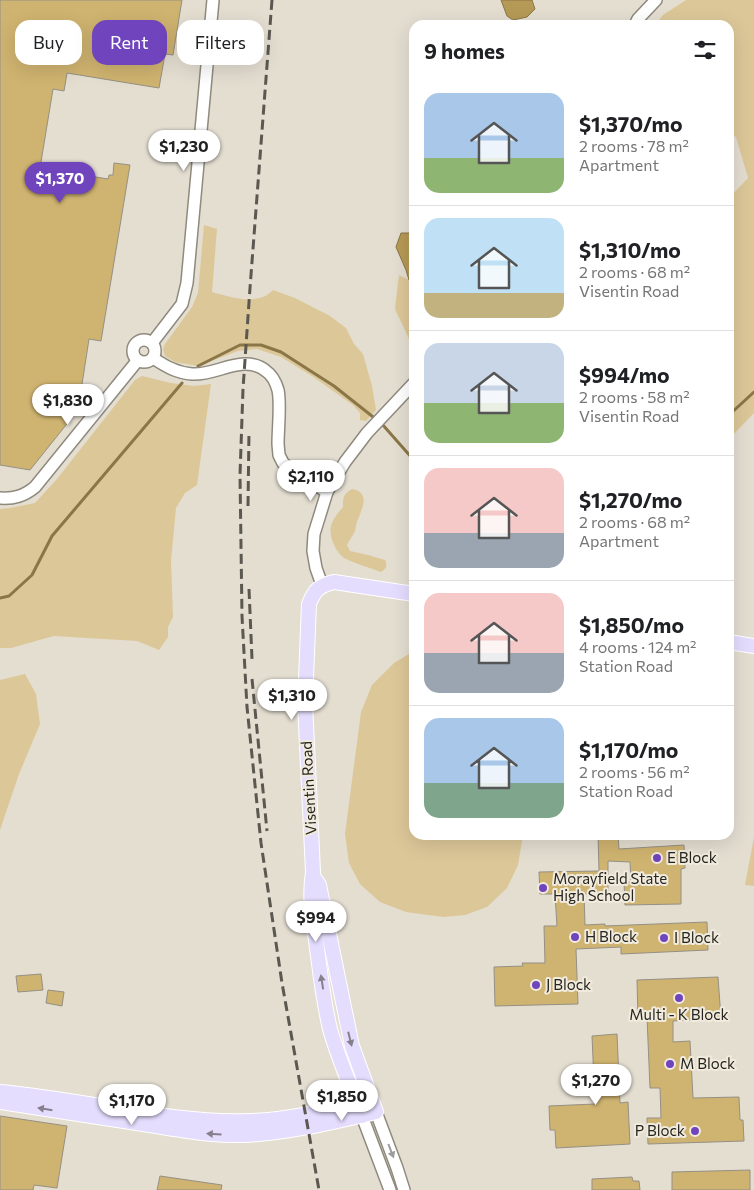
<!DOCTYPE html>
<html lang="en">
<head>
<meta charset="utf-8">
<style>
	body { margin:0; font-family:Commissioner,sans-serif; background:#f6f6f6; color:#202124; height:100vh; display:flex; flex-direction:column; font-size:19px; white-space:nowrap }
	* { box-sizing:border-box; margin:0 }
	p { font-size:16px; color:#757577 }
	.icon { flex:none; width:28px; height:28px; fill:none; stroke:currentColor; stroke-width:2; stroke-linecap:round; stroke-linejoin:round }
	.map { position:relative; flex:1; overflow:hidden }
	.drawer { position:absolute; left:409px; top:20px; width:325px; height:820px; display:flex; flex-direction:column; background:#fff; border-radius:15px; box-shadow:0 5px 20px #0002 }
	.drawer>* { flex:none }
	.guide { position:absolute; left:15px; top:20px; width:319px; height:45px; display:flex; gap:10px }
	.price { position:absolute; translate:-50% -42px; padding:0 11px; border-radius:18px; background:#fff; color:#222; font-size:16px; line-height:32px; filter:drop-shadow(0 1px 2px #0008) }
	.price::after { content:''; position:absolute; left:50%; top:30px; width:15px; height:11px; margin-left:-8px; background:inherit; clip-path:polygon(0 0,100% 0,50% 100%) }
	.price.active { background:#6f44bc; color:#fff }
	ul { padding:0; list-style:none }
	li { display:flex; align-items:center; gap:15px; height:125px; padding:0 15px }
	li+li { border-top:1px solid #e0e0e0 }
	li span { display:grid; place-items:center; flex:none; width:140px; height:100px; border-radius:15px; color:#555 }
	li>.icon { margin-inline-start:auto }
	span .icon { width:60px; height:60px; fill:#fffc; stroke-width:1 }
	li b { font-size:21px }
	h2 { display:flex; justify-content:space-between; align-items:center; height:60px; padding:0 15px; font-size:21px }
	.pill { padding:0 18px; border-radius:15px; background:#fff; box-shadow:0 5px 20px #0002; font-size:18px; line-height:45px }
	.pill.active { background:#6f44bc; color:#fff }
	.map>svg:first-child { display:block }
</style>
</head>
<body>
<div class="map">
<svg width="754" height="1190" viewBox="0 0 754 1190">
	<rect width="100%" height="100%" fill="#e4ded1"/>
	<g fill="#dcc798">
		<polygon points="686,0 754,0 754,413 729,439 729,198 748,178 736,137 729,132 729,25 655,25 663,15"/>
		<path d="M204,225L217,229L212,292C227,296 247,303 263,297C266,296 270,293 273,290L295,298L330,316L346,328L354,344L363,354L372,386L376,410L366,421L360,420V413L353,405L312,376L281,357L257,349L238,351L198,366L175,362L165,356L163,349L165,344L192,307L198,293Z"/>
		<polygon points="399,275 409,280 414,281 414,339 409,339 395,309"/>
		<polygon points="142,376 171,383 194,386 211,384 197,485 185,493 176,508 171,561 173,617 168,627 168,637 159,650 137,641 54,636 11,648 0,648 0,509 10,508 35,503 57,479 135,380"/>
		<path d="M352,489C370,492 363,507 358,519C356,523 356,527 355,531C353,536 349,540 347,545L350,551L368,555L385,560C388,567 386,568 381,572C371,568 353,563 344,558C335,551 327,534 332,523C334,517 339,512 343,507C343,498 343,494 352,489Z"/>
		<polygon points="414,651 414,835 523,835 518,865 507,888 487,907 465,915 443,917 406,912 380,902 360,884 349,863 345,834 361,712 372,685 394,663"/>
		<polygon points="25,674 36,694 40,724 19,774 0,830 0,680"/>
		<polygon points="754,837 754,886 745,885"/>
	</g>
	<g fill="#b59956" stroke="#8a7646">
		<polygon points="501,0 532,0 535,9 527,17 513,20 507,16"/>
		<polygon points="401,233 414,233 414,281 409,280 406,270 396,247"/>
	</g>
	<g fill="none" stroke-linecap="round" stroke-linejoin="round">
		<g stroke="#8a7646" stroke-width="3">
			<polyline points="198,366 240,345 261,345 281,352 334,386 382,424 412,458 414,511"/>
			<polyline points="729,415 754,392"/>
			<polyline points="0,598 9,596 32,575 52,536 182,383"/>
		</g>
	</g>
	<g fill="#cfb370" stroke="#959084">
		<polygon points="0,0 182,0 173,55 165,54 159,88 67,73 64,91 53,89 40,168 108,179 109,175 113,175 114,163 130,165 101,341 89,339 78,410 30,470 0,465"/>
		<polygon points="598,835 618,835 619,849 684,845 685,868 681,869 681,904 625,905 624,882 631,882 630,862 608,861 608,894 584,894 585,925 605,924 605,926 707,922 708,950 621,954 621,947 576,949 578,1004 495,1006 494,967 523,966 522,963 545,963 544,926 557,926 555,894 540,894 539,872 599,871"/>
		<polygon points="41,974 43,990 18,992 16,976"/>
		<polygon points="718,977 721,1018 673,1021 673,1042 690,1041 693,1098 739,1097 740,1120 743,1120 744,1141 648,1144 647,1118 661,1118 660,1088 650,1088 647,1017 638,1019 637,980"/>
		<polygon points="48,990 64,992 62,1006 46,1003"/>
		<polygon points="617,1034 620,1103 628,1102 630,1144 556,1148 555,1130 550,1130 549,1106 595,1104 592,1036"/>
		<polygon points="0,1116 67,1126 57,1188 34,1185 33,1190 0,1190"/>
		<polygon points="750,1170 750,1190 672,1190 672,1172"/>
		<polygon points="160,1176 222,1185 221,1190 157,1190"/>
		<polygon points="632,1177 633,1181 639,1181 640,1190 592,1190 592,1179"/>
	</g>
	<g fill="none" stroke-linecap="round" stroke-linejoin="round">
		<g stroke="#8f8a7e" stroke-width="14">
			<g id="minor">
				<polyline points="635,25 638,19 656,0"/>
				<circle cx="144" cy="351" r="11"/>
				<polyline points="152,343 182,304 187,283 213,0"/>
				<path d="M153,358C165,366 177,373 192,374C216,376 244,353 266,371C272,375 276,383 278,390C281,403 278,429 278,444L279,455L283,463L291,469L327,492"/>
				<path d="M0,498C14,499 24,496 35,487L138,360"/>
				<polyline points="322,585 316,568 313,551 314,534 327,492 345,462 367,433 414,383"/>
				<polyline points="376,1112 397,1168 404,1190"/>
				<polyline points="362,1116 390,1190"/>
			</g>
		</g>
		<g stroke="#fff" stroke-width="16">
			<g id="major">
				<polyline points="729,642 754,646"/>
				<path d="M0,1092C58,1097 115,1110 173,1117C198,1120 224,1122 249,1121C289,1120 327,1110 365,1101"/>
				<path d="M0,1102C41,1108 83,1115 124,1121C164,1127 204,1136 245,1135C289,1133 333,1122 376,1112L352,1046L319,885L316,880"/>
				<path d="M362,1116C351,1087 338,1058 330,1029C323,1000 320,970 316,941C313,918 309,895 313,872L305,703L309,604C315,589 319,586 334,582L414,594"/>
			</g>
		</g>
		<use href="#minor" stroke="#fff" stroke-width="11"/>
		<use href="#major" stroke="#e5ddfe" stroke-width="14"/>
		<g stroke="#5b5851" stroke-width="3" stroke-dasharray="10 5" stroke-linecap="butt">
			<polyline points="272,0 250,288 243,389 240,475 242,616 247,707 261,843 282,983 319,1190"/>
			<polyline points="248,506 249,431"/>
			<polyline points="249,589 252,659"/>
			<polyline points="252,679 267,831"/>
		</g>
	</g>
	<defs><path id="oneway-solid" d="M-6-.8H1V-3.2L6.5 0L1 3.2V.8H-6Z" transform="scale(1.25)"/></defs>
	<g fill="#86808e">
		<use href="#oneway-solid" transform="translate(322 982) rotate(-99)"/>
		<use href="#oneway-solid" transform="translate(350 1039) rotate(76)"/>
		<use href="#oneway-solid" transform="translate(45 1109) rotate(-171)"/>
		<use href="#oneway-solid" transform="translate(214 1134) rotate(-176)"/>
	</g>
	<use fill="#9d9c9a" href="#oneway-solid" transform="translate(391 1151) rotate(69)"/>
	<g fill="#6f44bc" stroke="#f1ebde" stroke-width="2">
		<circle cx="657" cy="858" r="5"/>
		<circle cx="543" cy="888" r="5"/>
		<circle cx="575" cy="937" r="5"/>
		<circle cx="664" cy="938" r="5"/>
		<circle cx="536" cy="985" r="5"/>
		<circle cx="679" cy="998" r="5"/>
		<circle cx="670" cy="1064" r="5"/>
		<circle cx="695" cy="1131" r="5"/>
	</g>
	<g text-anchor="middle" stroke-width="4" stroke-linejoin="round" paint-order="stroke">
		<g font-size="15" fill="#26241f" stroke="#f1ebde">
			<text transform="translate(309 788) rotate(-93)" y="5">Visentin Road</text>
		</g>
		<g font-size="15" fill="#26241f" stroke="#f1ebde" text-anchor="start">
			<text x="667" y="863">E Block</text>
			<text x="553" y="884">Morayfield State<tspan x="553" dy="17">High School</tspan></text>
			<text x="585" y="942">H Block</text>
			<text x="674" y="943">I Block</text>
			<text x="546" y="990">J Block</text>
			<text x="679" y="1020" text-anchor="middle">Multi - K Block</text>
			<text x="680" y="1069">M Block</text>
			<text x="685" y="1136" text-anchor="end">P Block</text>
		</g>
	</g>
</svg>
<b class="price" style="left:184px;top:172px">$1,230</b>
<b class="price active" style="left:60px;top:204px">$1,370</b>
<b class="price" style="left:68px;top:426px">$1,830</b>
<b class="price" style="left:311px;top:502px">$2,110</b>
<b class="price" style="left:292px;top:721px">$1,310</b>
<b class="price" style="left:316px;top:943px">$994</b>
<b class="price" style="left:596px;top:1106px">$1,270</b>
<b class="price" style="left:342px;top:1122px">$1,850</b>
<b class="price" style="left:132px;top:1126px">$1,170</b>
<div class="guide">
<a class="pill">Buy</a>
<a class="pill active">Rent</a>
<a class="pill">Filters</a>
</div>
<section class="drawer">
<h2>9 homes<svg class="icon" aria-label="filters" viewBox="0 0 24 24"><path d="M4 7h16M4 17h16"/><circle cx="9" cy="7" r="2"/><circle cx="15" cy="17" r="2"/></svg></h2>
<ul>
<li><span style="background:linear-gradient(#a9c7e8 65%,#8fb573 0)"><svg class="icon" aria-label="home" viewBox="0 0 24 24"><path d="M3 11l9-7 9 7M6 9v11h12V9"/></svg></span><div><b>$1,370/mo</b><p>2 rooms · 78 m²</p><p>Apartment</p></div></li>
<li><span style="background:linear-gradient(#bfe0f5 75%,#c2b280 0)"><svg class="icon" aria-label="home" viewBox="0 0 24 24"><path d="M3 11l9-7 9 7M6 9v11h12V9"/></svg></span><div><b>$1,310/mo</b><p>2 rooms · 68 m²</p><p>Visentin Road</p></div></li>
<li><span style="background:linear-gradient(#c9d6e8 60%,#8fb573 0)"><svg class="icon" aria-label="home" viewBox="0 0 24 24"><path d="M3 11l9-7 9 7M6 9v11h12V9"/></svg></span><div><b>$994/mo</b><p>2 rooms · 58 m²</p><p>Visentin Road</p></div></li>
<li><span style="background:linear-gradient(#f6c9c9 65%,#9aa5b1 0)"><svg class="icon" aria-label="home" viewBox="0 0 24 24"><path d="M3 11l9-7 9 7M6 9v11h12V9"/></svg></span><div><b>$1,270/mo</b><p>2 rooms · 68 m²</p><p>Apartment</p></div></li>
<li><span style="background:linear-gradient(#f6c9c9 60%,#9aa5b1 0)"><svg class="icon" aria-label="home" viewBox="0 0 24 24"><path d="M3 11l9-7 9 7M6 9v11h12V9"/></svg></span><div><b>$1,850/mo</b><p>4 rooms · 124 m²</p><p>Station Road</p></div></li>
<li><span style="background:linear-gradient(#a9c7e8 65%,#7fa58c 0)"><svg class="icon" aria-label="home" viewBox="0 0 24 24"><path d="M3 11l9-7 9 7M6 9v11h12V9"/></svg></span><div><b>$1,170/mo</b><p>2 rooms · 56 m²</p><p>Station Road</p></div></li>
</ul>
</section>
</div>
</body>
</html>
